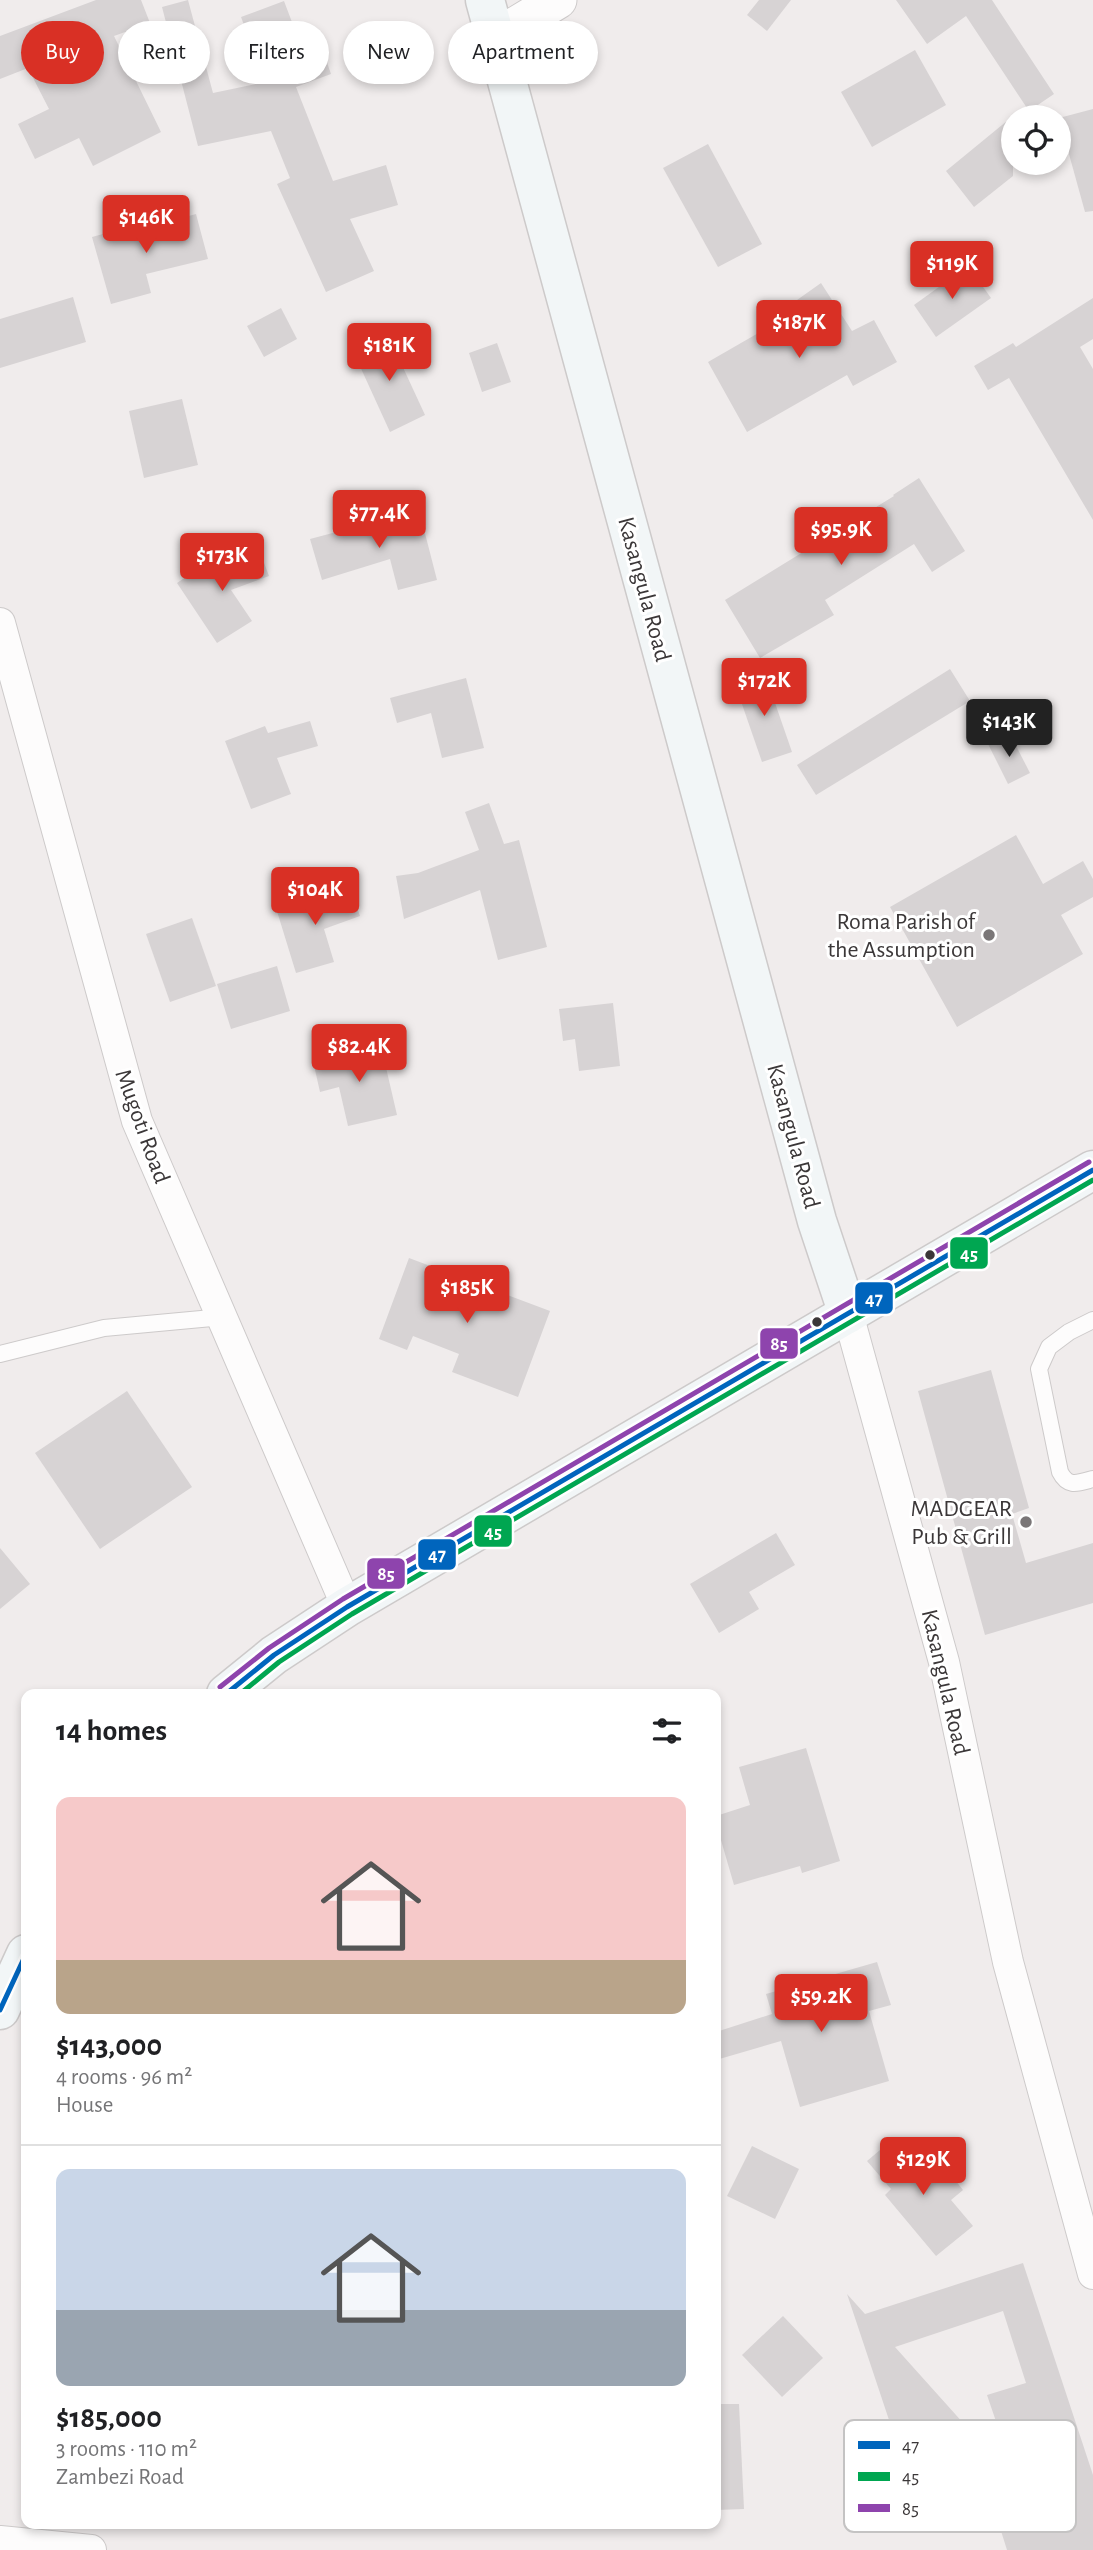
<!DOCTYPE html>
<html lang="en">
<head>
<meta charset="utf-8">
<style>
	body { margin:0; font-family:"Alegreya Sans",sans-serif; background:#f6f6f6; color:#202124; height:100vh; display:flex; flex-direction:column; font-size:26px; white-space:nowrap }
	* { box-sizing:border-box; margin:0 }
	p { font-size:23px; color:#757577 }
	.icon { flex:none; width:38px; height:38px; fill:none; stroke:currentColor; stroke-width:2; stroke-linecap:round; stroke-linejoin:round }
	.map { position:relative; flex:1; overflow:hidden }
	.drawer { position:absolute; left:21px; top:1689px; width:700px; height:840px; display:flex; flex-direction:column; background:#fff; border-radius:14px; box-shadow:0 4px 10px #0003 }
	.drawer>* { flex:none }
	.guide { position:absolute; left:21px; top:21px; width:700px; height:63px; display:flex; gap:14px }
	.buttons { position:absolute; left:1001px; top:105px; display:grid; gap:14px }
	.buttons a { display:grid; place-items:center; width:70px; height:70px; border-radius:50%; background:#fff; box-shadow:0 4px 10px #0003; font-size:35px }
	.price { position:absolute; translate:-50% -60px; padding:0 16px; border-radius:7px; background:#d93025; color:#fff; font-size:23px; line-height:46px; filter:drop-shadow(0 2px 4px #0008) }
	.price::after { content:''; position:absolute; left:50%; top:42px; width:21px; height:16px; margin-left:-10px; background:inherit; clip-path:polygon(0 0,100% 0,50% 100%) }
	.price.active { background:#222; color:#fff }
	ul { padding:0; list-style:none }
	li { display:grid; align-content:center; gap:14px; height:371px; padding:0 35px }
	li+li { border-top:2px solid #e0e0e0 }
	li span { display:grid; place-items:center; height:217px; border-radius:14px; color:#555 }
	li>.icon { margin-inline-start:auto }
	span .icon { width:126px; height:126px; fill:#fffc; stroke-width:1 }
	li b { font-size:30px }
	h2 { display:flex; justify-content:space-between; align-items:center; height:84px; padding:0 35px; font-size:30px }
	.tag { padding:0 24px; border-radius:32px; background:#fff; box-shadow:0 4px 10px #0003; font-size:24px; line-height:63px }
	.tag.active { background:#d93025; color:#fff }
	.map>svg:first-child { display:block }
</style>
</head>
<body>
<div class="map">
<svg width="1093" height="2550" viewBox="0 0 1093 2550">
	<rect width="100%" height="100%" fill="#f0ecec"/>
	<g fill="#d7d3d4" fill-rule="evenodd">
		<polygon points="96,0 141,0 150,23 114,36 161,132 93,166 79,138 35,159 18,124 49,109 28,68 0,79 0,36"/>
		<polygon points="188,0 213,93 265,82 241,17 284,1 301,46 319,39 331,74 296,87 333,181 386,165 398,205 350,219 374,271 326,292 277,184 290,178 271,131 198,146 162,7"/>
		<polygon points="759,0 791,0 767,31 747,15"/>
		<polygon points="896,0 992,0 1054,94 1029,111 966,16 927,44"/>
		<polygon points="915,50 946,105 872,147 841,92"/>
		<polygon points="1093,109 1093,211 1085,212 1059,118"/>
		<polygon points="1013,116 1013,176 974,207 946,171"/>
		<polygon points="708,144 762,244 718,267 663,168"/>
		<polygon points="196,214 208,259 146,274 151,293 111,304 92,237 132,226 134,231"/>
		<polygon points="968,266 991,298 936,337 914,305"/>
		<polygon points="821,283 852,331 874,320 897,362 853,386 847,375 747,432 708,362 802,308 797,300"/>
		<polygon points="73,297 86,342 0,368 0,319"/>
		<polygon points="1093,298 1093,339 1080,347 1093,369 1093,520 1009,378 988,390 974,366 1013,343 1016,347"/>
		<polygon points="281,308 297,339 264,357 247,326"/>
		<polygon points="388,335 425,415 390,432 353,351"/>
		<polygon points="497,343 511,382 482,392 469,353"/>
		<polygon points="182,399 198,465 144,478 129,411"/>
		<polygon points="919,478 965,551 932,572 914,544 825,600 834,615 760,658 725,600 894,496 893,495"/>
		<polygon points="419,510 437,580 398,590 390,559 322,580 310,539"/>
		<polygon points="260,552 269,576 231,590 252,621 217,643 177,583 211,560 217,568"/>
		<polygon points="950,669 970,701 816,795 797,765"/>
		<polygon points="765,674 792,752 762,762 735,684"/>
		<polygon points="466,678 484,748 442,758 431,713 397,723 390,698"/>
		<polygon points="310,721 318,746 277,758 291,794 251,809 225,741 265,726 268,733"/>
		<polygon points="1010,734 1030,773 1008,784 988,744"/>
		<polygon points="489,803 504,844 519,840 547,947 498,960 480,890 404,919 396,876 418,873 479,850 465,812"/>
		<polygon points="1016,835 1043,884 1083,861 1093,879 1093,897 1061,915 1083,954 957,1027 890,907"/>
		<polygon points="350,887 360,916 324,929 334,962 296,973 276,908 314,897 315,900"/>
		<polygon points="192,918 216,986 170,1002 146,934"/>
		<polygon points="277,966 290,1011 231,1029 217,984"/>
		<polygon points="613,1003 620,1066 579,1071 575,1039 563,1041 559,1009"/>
		<polygon points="381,1046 397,1115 348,1126 339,1087 320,1092 313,1061"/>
		<polygon points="409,1258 550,1311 518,1397 452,1372 459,1354 413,1336 407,1350 379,1339"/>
		<polygon points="991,1370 1029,1508 1012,1514 1026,1563 1093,1543 1093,1603 985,1635 918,1391"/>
		<polygon points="127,1391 192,1487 100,1549 35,1453"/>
		<polygon points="776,1533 795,1565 749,1592 759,1609 719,1633 690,1584"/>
		<polygon points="0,1548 30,1584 0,1609"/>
		<polygon points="806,1748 840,1861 802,1873 800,1866 734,1885 716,1823 716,1816 750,1805 739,1767"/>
		<polygon points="877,1962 891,2005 869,2011 889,2081 800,2107 781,2041 716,2060 716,2032 772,2014 766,1994"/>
		<polygon points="892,2140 921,2175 939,2160 963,2190 951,2200 973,2226 936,2256 885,2195 891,2189 867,2161"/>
		<polygon points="752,2146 799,2169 775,2219 727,2196"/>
		<path d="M1023,2263L1093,2475V2550H1007L996,2515L985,2525L974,2512L955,2529L909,2480L847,2294L865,2314ZM1003,2311L1026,2383L987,2395L1017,2483L895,2347Z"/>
		<polygon points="783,2316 823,2358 782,2397 742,2355"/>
		<polygon points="716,2404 739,2404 744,2509 716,2510"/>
	</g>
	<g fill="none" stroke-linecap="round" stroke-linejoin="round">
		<g stroke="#cdcaca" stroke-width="18">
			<g id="service">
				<path d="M1093,1320L1069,1332L1049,1347L1039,1369L1060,1472C1068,1488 1078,1483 1093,1479"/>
				<polyline points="0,1354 104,1328 223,1317"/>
			</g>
		</g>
		<g stroke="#cdcaca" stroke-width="32">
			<g id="minor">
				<polyline points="0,623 137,1121 347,1607"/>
				<polyline points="848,1314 944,1662 1008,1962 1093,2274"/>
				<polyline points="0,2541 91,2550"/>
			</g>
		</g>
		<g stroke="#cdcaca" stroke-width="39">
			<polyline id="tertiary" points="495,38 558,0"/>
		</g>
		<g stroke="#cdcaca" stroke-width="41">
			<g id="secondary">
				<polyline points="485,0 817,1221 848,1314"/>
				<polyline points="226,1694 274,1655 347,1607 1093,1170"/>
				<polyline points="0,2010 26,1954"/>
			</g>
		</g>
		<use href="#service" stroke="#fdfcfc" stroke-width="16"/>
		<use href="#minor" stroke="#fdfcfc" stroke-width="30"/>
		<use href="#tertiary" stroke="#fdfcfc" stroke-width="37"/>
		<use href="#secondary" stroke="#f2f6f7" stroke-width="38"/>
		<g stroke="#fff" stroke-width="10">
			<g id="bus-1">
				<polyline points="226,1694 274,1655 347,1607 1093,1170"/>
				<polyline points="0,2010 26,1954"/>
			</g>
		</g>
		<g stroke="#fff" stroke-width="10">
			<polyline id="bus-2" points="240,1694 279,1662 352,1614 1093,1180"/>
		</g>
		<g stroke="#fff" stroke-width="10">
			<polyline id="bus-3" points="220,1687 269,1648 343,1599 1089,1162"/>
		</g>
		<use href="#bus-1" stroke="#0065bd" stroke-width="5"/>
		<use href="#bus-2" stroke="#00a651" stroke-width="5"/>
		<use href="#bus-3" stroke="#8e44ad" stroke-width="5"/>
	</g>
	<g fill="#7a7677" stroke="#fff" stroke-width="2.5">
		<circle cx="989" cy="935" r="7"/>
		<circle cx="1026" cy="1522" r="7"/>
	</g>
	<g fill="#3b3738" stroke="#fff" stroke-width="2.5">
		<circle cx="930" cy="1255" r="6"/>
		<circle cx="817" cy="1322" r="6"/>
	</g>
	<g text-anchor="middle" stroke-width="6" stroke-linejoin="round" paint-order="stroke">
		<g font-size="24" fill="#3b3738" stroke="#fff">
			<text transform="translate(645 589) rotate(75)" y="8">Kasangula Road</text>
			<text transform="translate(143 1126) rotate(70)" y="8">Mugoti Road</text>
			<text transform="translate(794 1136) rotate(75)" y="8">Kasangula Road</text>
			<text transform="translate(946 1682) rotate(77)" y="8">Kasangula Road</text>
		</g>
		<g font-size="24" fill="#3b3738" stroke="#fff" text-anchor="end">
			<text x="975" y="929">Roma Parish of<tspan x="975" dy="28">the Assumption</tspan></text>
			<text x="1012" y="1516">MADGEAR<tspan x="1012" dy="28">Pub &amp; Grill</tspan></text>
		</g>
	</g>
	<rect x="844" y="2420" width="232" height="112" rx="10" fill="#fff" stroke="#c4c3c3" stroke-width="2"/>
	<rect x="858" y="2441" width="32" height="8" fill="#0065bd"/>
	<rect x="858" y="2472" width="32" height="9" fill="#00a651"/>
	<rect x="858" y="2504" width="32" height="8" fill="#8e44ad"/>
	<g font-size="19" fill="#3b3738">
		<text x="902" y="2452">47</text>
		<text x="902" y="2483">45</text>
		<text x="902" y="2515">85</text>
	</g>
	<g stroke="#fff" stroke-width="2.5">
		<rect x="949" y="1236" width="40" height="34" rx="7" fill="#00a651"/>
		<rect x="854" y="1281" width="40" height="34" rx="7" fill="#0065bd"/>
		<rect x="759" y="1327" width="40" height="33" rx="7" fill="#8e44ad"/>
		<rect x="473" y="1514" width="40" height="34" rx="7" fill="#00a651"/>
		<rect x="417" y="1538" width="40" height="33" rx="7" fill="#0065bd"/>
		<rect x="366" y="1557" width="40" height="33" rx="7" fill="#8e44ad"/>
	</g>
	<g font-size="19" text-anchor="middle" font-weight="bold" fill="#fff">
		<text x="969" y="1260">45</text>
		<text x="874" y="1305">47</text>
		<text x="779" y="1350">85</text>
		<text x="493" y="1538">45</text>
		<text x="437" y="1561">47</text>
		<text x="386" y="1580">85</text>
	</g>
</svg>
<div class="buttons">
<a><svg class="icon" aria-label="locate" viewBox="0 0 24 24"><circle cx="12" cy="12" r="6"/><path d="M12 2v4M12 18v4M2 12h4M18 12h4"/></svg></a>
</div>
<b class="price" style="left:146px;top:255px">$146K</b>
<b class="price" style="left:952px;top:301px">$119K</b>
<b class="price" style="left:799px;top:360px">$187K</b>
<b class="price" style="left:389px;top:383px">$181K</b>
<b class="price" style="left:379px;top:550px">$77.4K</b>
<b class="price" style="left:841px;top:567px">$95.9K</b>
<b class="price" style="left:222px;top:593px">$173K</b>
<b class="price" style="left:764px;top:718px">$172K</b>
<b class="price active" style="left:1009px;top:759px">$143K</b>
<b class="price" style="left:315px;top:927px">$104K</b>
<b class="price" style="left:359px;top:1084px">$82.4K</b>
<b class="price" style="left:467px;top:1325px">$185K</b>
<b class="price" style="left:821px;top:2034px">$59.2K</b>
<b class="price" style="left:923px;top:2197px">$129K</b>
<div class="guide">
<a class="tag active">Buy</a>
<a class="tag">Rent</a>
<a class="tag">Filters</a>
<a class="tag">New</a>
<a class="tag">Apartment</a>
</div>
<section class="drawer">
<h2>14 homes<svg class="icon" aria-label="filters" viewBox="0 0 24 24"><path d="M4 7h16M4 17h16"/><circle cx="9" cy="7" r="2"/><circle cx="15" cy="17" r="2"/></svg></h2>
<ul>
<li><span style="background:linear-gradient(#f6c9c9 75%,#b9a48a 0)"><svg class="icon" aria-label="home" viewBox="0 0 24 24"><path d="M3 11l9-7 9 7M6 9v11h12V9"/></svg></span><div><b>$143,000</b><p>4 rooms · 96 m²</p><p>House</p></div></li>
<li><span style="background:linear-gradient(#c9d6e8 65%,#9aa5b1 0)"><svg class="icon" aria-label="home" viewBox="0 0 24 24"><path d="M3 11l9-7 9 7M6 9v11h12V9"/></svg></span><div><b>$185,000</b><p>3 rooms · 110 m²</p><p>Zambezi Road</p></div></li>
</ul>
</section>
</div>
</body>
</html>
